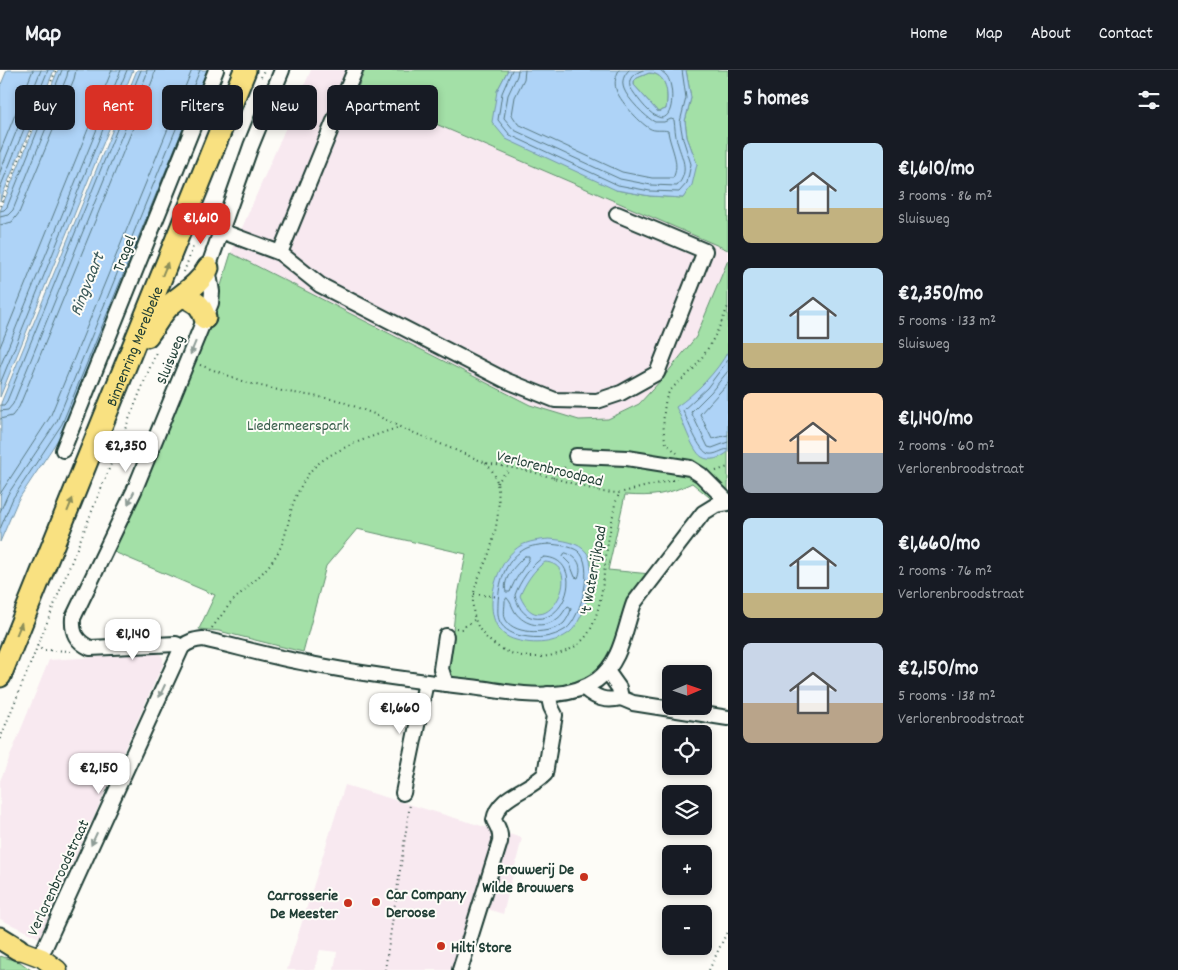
<!DOCTYPE html>
<html lang="en">
<head>
<meta charset="utf-8">
<style>
	body { margin:0; font-family:Dekko,sans-serif; background:#20242c; color:#f1f3f6; height:100vh; display:flex; flex-direction:column; font-size:19px; white-space:nowrap }
	* { box-sizing:border-box; margin:0 }
	p { font-size:16px; color:#9ea1a6 }
	.icon { flex:none; width:28px; height:28px; fill:none; stroke:currentColor; stroke-width:2; stroke-linecap:round; stroke-linejoin:round }
	.map { position:relative; flex:1; overflow:hidden }
	.drawer { display:flex; flex-direction:column; background:#171b24; width:450px }
	.drawer>* { flex:none }
	.hud { position:absolute; left:15px; top:15px; width:475px; height:45px; display:flex; gap:10px }
	.needle { width:32px; rotate:88deg }
	.fabs { position:absolute; left:662px; top:595px; display:grid; gap:10px }
	.fabs a { display:grid; place-items:center; width:50px; height:50px; border-radius:8px; background:#171b24; box-shadow:0 2px 8px #0003; font-size:25px }
	.price { position:absolute; translate:-50% -42px; padding:0 11px; border-radius:10px; background:#fff; color:#222; font-size:16px; line-height:32px; filter:drop-shadow(0 1px 2px #0008) }
	.price::after { content:''; position:absolute; left:50%; top:30px; width:15px; height:11px; margin-left:-8px; background:inherit; clip-path:polygon(0 0,100% 0,50% 100%) }
	.price.active { background:#d93025; color:#fff }
	ul { padding:0; list-style:none }
	li { display:flex; align-items:center; gap:15px; height:125px; padding:0 15px }
	li span { display:grid; place-items:center; flex:none; width:140px; height:100px; border-radius:8px; color:#555 }
	li>.icon { margin-inline-start:auto }
	span .icon { width:60px; height:60px; fill:#fffc; stroke-width:1 }
	li b { font-size:21px }
	h2 { display:flex; justify-content:space-between; align-items:center; height:60px; padding:0 15px; font-size:21px }
	.pill { padding:0 18px; border-radius:8px; background:#171b24; box-shadow:0 2px 8px #0003; font-size:18px; line-height:45px }
	.pill.active { background:#d93025; color:#fff }
	header { display:flex; align-items:center; gap:30px; box-sizing:border-box; height:70px; padding:0 25px; background:#171b24; border-bottom:1px solid #363941 }
	header strong { font-size:24px }
	nav { display:flex; gap:28px; margin-inline-start:auto; font-size:18px }
	main { display:flex; flex:1; min-height:0 }
	.map>svg:first-child { display:block }
</style>
</head>
<body>
<header>
<strong>Map</strong>
<nav><a>Home</a><a>Map</a><a>About</a><a>Contact</a></nav>
</header>
<main>
<div class="map">
<svg width="728" height="900" viewBox="0 0 728 900">
	<rect width="100%" height="100%" fill="#fdfcf7"/>
	<filter id="ink" filterUnits="userSpaceOnUse"><feTurbulence type="fractalNoise" baseFrequency=".02" numOctaves="2"/><feDisplacementMap in="SourceGraphic" scale="10" xChannelSelector="R" yChannelSelector="G"/><feConvolveMatrix kernelMatrix="1 2 1 2 8 2 1 2 1" color-interpolation-filters="sRGB"/></filter>
	<g filter="url(#ink)">
		<g fill="#f8e9f0">
			<polygon points="311,0 365,0 357,20 728,180 728,190 696,267 663,308 639,334 608,349 579,350 531,335 231,183"/>
			<polygon points="159,583 163,588 163,594 39,868 0,849 0,711 49,590"/>
			<polygon points="345,715 522,768 503,844 475,835 455,900 334,900 337,882 320,880 314,900 287,900"/>
		</g>
		<g fill="#a3e0a7" stroke="#618e6e">
			<polygon points="365,0 508,0 497,21 616,120 650,126 683,128 697,94 687,67 685,51 691,28 686,0 728,0 728,180 357,20"/>
			<path d="M649,3C667,3 669,24 666,39L658,42L634,15V11L637,8Z"/>
			<path d="M231,183L530,335L579,350L608,349L639,334L663,308L696,267L728,190V422H720L714,431L692,413C666,425 654,427 625,425L608,500L651,504L605,599L566,620L448,612L455,541L466,484L357,459L326,496L303,582L219,561L199,559L215,525L114,482L212,245Z"/>
			<polygon points="0,886 20,892 31,900 0,900"/>
		</g>
		<g fill="#aed3f7" stroke="#7597a9" fill-rule="evenodd">
			<polygon points="7,0 54,0 0,131 0,17"/>
			<polygon points="58,0 133,0 0,327 0,141"/>
			<polygon points="137,0 212,0 67,356 18,430 0,472 1,333"/>
			<path d="M508,0H686L691,28L685,51L687,67L697,94L692,115L683,128L650,126L616,120L506,69L492,52L497,21ZM649,3C667,3 669,24 666,39L658,42L634,15V11L637,8Z"/>
			<path d="M728,281V382C721,388 710,392 702,387C692,381 682,348 676,337C695,324 718,301 728,281Z"/>
			<path d="M549,469C562,470 579,472 587,483C598,499 585,550 570,562C555,574 534,575 516,570C476,560 492,493 520,476C529,471 539,470 549,469ZM545,492C588,495 543,580 520,526C524,515 535,498 545,492Z"/>
		</g>
		<g fill="none" stroke-linecap="round" stroke-linejoin="round">
			<g stroke="#587982" stroke-width="1">
				<polyline points="512,0 502,23 498,50 510,65 618,115 650,121 679,122 687,113 691,94 683,69 680,52 686,28 682,0"/>
				<path d="M518,0L517,6L508,25L504,48L514,60L620,109L651,115L677,116C691,100 681,87 677,71C675,64 675,57 674,50L671,49L664,52H655C646,48 627,28 624,19C621,11 624,5 629,0"/>
				<path d="M525,0L524,9L515,27L512,45L518,54L622,102L652,108H673C681,93 670,77 668,61C662,59 655,62 649,58C640,53 618,29 616,19C614,12 616,6 619,0"/>
				<path d="M643,0C634,4 628,7 630,17C635,25 647,42 656,46C675,57 675,14 666,5C664,3 662,2 660,0"/>
				<polyline points="0,82 33,0"/>
				<polyline points="0,102 41,0"/>
				<polyline points="0,118 48,0"/>
				<polyline points="0,141 4,140 7,137 62,0"/>
				<polyline points="0,147 8,145 13,140 67,6 68,0"/>
				<polyline points="0,155 12,152 19,143 74,9 76,0"/>
				<polyline points="0,277 112,0"/>
				<path d="M728,290L707,318L683,340C687,349 699,382 709,384C716,385 721,380 728,379"/>
				<polyline points="0,297 121,0"/>
				<polyline points="728,301 711,322 691,342 708,377 712,378 728,372"/>
				<polyline points="728,313 700,344 712,369 728,365"/>
				<polyline points="0,314 127,0"/>
				<polyline points="0,335 4,335 7,331 141,0"/>
				<polyline points="0,341 8,340 13,334 146,6 147,0"/>
				<polyline points="0,349 12,346 19,337 153,9 155,0"/>
				<polyline points="0,424 50,347 192,0"/>
				<polyline points="0,442 8,424 57,351 200,0"/>
				<polyline points="0,459 13,428 62,354 207,0"/>
				<path d="M549,474C558,475 571,476 578,481C595,494 581,548 566,559C552,568 538,569 522,566C514,565 504,560 500,552C497,546 498,539 498,533C499,513 504,492 523,480C531,475 540,475 549,474Z"/>
				<path d="M566,483C578,487 583,496 578,508L575,507L570,494L563,487L564,484Z"/>
				<path d="M525,486H529V489C522,501 515,508 510,522H506C502,508 516,495 525,486Z"/>
				<path d="M544,487C585,488 568,554 534,548C523,546 517,535 515,525C519,513 532,493 544,487Z"/>
				<path d="M507,528C511,532 512,537 515,542C525,556 543,559 557,549C562,546 564,540 568,536L570,537L571,539C570,544 567,549 564,553C552,564 515,566 506,550C503,545 505,537 505,531Z"/>
			</g>
			<g stroke="#1f3d34" stroke-width="18">
				<g id="minor">
					<polyline points="221,161 280,183 320,215 505,310 555,330 597,331 621,323 657,303 705,181 617,144"/>
					<polyline points="280,183 355,0"/>
					<polyline points="63,380 216,0"/>
					<polyline points="576,386 627,388 690,398 701,405 728,432"/>
					<polyline points="446,566 441,599 446,614"/>
					<path d="M182,577L176,574L90,578C76,571 72,563 73,548L134,421L211,233L212,222L208,198L251,76L282,0"/>
					<path d="M584,618C596,628 605,632 621,628L619,618L607,601"/>
					<polyline points="621,628 633,633 728,648"/>
					<polyline points="403,723 426,612"/>
					<path d="M37,886L45,877L182,577C189,571 195,570 203,569C238,577 272,587 306,593C361,604 416,611 471,617C498,620 527,627 554,624C570,623 584,619 597,610C622,591 624,560 634,533L703,443L716,435L728,433"/>
					<path d="M460,900L500,772C501,762 498,758 494,750C498,725 529,721 545,704L555,645L551,637L548,624"/>
				</g>
			</g>
			<g stroke="#1f3d34" stroke-width="21">
				<polyline id="major" points="18,879 42,888 58,900"/>
			</g>
			<g stroke="#1f3d34" stroke-width="25">
				<g id="highway">
					<path d="M183,226C196,232 201,234 205,248"/>
					<path d="M147,266C155,256 161,243 171,234C184,223 200,214 208,198"/>
					<path id="s1" d="M0,606L245,0"/>
					<polyline points="0,868 18,879"/>
				</g>
			</g>
			<g stroke="#1f3d34" stroke-width="2" stroke-dasharray="1 4" stroke-linecap="butt">
				<polyline points="261,7 264,0"/>
				<polyline points="0,136 56,0"/>
				<polyline points="184,202 194,174"/>
				<polyline points="200,295 248,313 282,321 338,330 374,344 400,357 486,393 533,402 602,422 619,423 677,409"/>
				<path d="M677,383C674,380 668,376 666,373C662,364 663,332 668,324C675,313 687,307 695,297C709,279 720,258 728,236"/>
				<path d="M486,393C491,399 496,405 497,413C501,433 497,457 491,477C488,489 481,500 477,512C467,540 475,565 502,579C520,589 542,589 561,583C576,578 587,569 593,554C602,532 603,510 606,487C608,469 612,452 615,434L619,424"/>
				<polyline points="716,401 728,397"/>
				<polyline points="553,408 567,395"/>
				<polyline points="497,413 504,404 511,399"/>
				<polyline points="474,524 500,527"/>
				<path d="M212,558C218,550 224,542 230,534C244,519 261,507 273,490C285,474 287,456 292,437C296,425 302,413 309,403C327,380 373,366 400,357"/>
				<polyline points="456,558 461,559 474,550"/>
				<polyline points="37,575 42,580 73,581"/>
				<polyline points="0,669 157,280"/>
				<polyline points="385,900 410,734"/>
				<polyline points="709,900 728,860"/>
			</g>
			<use href="#minor" stroke="#fdfcf7" stroke-width="14"/>
			<use href="#major" stroke="#f9e181" stroke-width="18"/>
			<use href="#highway" stroke="#f9e181" stroke-width="21"/>
		</g>
		<defs><path id="oneway-solid" d="M-6-.8H1V-3.2L6.5 0L1 3.2V.8H-6Z" transform="scale(1.25)"/></defs>
		<g fill="#8c8f5a">
			<use href="#oneway-solid" transform="translate(165 199) rotate(-68)"/>
			<use href="#oneway-solid" transform="translate(70 435) rotate(-68)"/>
			<use href="#oneway-solid" transform="translate(19 559) rotate(-68)"/>
		</g>
		<g fill="#8e9c96">
			<use href="#oneway-solid" transform="translate(193 278) rotate(112)"/>
			<use href="#oneway-solid" transform="translate(131 428) rotate(116)"/>
			<use href="#oneway-solid" transform="translate(162 621) rotate(115)"/>
			<use href="#oneway-solid" transform="translate(94 769) rotate(115)"/>
		</g>
	</g>
	<g fill="#c8321e" stroke="#fdfcf7" stroke-width="2">
		<circle cx="584" cy="807" r="5"/>
		<circle cx="376" cy="832" r="5"/>
		<circle cx="348" cy="833" r="5"/>
		<circle cx="441" cy="876" r="5"/>
	</g>
	<g text-anchor="middle" stroke-width="4" stroke-linejoin="round" paint-order="stroke">
		<g font-size="16" fill="#1f3d34" stroke="#fdfcf7">
			<text transform="translate(123 183) rotate(-68)" y="6">Tragel</text>
			<text dy="6" stroke="none"><textPath href="#s1" startOffset="356">Binnenring Merelbeke</textPath></text>
			<text transform="translate(169 289) rotate(-68)" y="6">Sluisweg</text>
			<text transform="translate(550 397) rotate(14)" y="6">Verlorenbroodpad</text>
			<text transform="translate(592 500) rotate(-80)" y="6">'t Waterrijkpad</text>
			<text transform="translate(57 807) rotate(-65)" y="6">Verlorenbroodstraat</text>
		</g>
		<g font-size="16" fill="#395e4b" stroke="#fdfcf7">
			<text x="298" y="360">Liedermeerspark</text>
		</g>
		<g font-size="16" font-weight="bold" fill="#1f3d34" stroke="#fdfcf7" text-anchor="end">
			<text x="574" y="804">Brouwerij De<tspan x="574" dy="18">Wilde Brouwers</tspan></text>
			<text x="386" y="829" text-anchor="start">Car Company<tspan x="386" dy="18">Deroose</tspan></text>
			<text x="338" y="830">Carrosserie<tspan x="338" dy="18">De Meester</tspan></text>
			<text x="451" y="882" text-anchor="start">Hilti Store</text>
		</g>
		<g font-size="18" font-style="italic" fill="#3c5b5b" stroke="#fdfcf7">
			<text transform="translate(86 214) rotate(-68)" y="6">Ringvaart</text>
		</g>
	</g>
</svg>
<div class="fabs">
<a><svg class="needle" viewBox="-14 -14 28 28"><path d="M0-13l5 13h-10z" fill="#e53935"/><path d="M0 13l5-13h-10z" fill="#9ea1a6"/></svg></a>
<a><svg class="icon" aria-label="locate" viewBox="0 0 24 24"><circle cx="12" cy="12" r="6"/><path d="M12 2v4M12 18v4M2 12h4M18 12h4"/></svg></a>
<a><svg class="icon" aria-label="layers" viewBox="0 0 24 24"><path d="M12 4l9 5-9 5-9-5zM3 14l9 5 9-5"/></svg></a>
<a>+</a>
<a>−</a>
</div>
<b class="price active" style="left:201px;top:175px">€1,610</b>
<b class="price" style="left:126px;top:403px">€2,350</b>
<b class="price" style="left:133px;top:591px">€1,140</b>
<b class="price" style="left:400px;top:665px">€1,660</b>
<b class="price" style="left:99px;top:725px">€2,150</b>
<div class="hud">
<a class="pill">Buy</a>
<a class="pill active">Rent</a>
<a class="pill">Filters</a>
<a class="pill">New</a>
<a class="pill">Apartment</a>
</div>
</div>
<section class="drawer">
<h2>5 homes<svg class="icon" aria-label="filters" viewBox="0 0 24 24"><path d="M4 7h16M4 17h16"/><circle cx="9" cy="7" r="2"/><circle cx="15" cy="17" r="2"/></svg></h2>
<ul>
<li><span style="background:linear-gradient(#bfe0f5 65%,#c2b280 0)"><svg class="icon" aria-label="home" viewBox="0 0 24 24"><path d="M3 11l9-7 9 7M6 9v11h12V9"/></svg></span><div><b>€1,610/mo</b><p>3 rooms · 86 m²</p><p>Sluisweg</p></div></li>
<li><span style="background:linear-gradient(#bfe0f5 75%,#c2b280 0)"><svg class="icon" aria-label="home" viewBox="0 0 24 24"><path d="M3 11l9-7 9 7M6 9v11h12V9"/></svg></span><div><b>€2,350/mo</b><p>5 rooms · 133 m²</p><p>Sluisweg</p></div></li>
<li><span style="background:linear-gradient(#ffd9b3 60%,#9aa5b1 0)"><svg class="icon" aria-label="home" viewBox="0 0 24 24"><path d="M3 11l9-7 9 7M6 9v11h12V9"/></svg></span><div><b>€1,140/mo</b><p>2 rooms · 60 m²</p><p>Verlorenbroodstraat</p></div></li>
<li><span style="background:linear-gradient(#bfe0f5 75%,#c2b280 0)"><svg class="icon" aria-label="home" viewBox="0 0 24 24"><path d="M3 11l9-7 9 7M6 9v11h12V9"/></svg></span><div><b>€1,660/mo</b><p>2 rooms · 76 m²</p><p>Verlorenbroodstraat</p></div></li>
<li><span style="background:linear-gradient(#c9d6e8 60%,#b9a48a 0)"><svg class="icon" aria-label="home" viewBox="0 0 24 24"><path d="M3 11l9-7 9 7M6 9v11h12V9"/></svg></span><div><b>€2,150/mo</b><p>5 rooms · 138 m²</p><p>Verlorenbroodstraat</p></div></li>
</ul>
</section>
</main>
</body>
</html>
